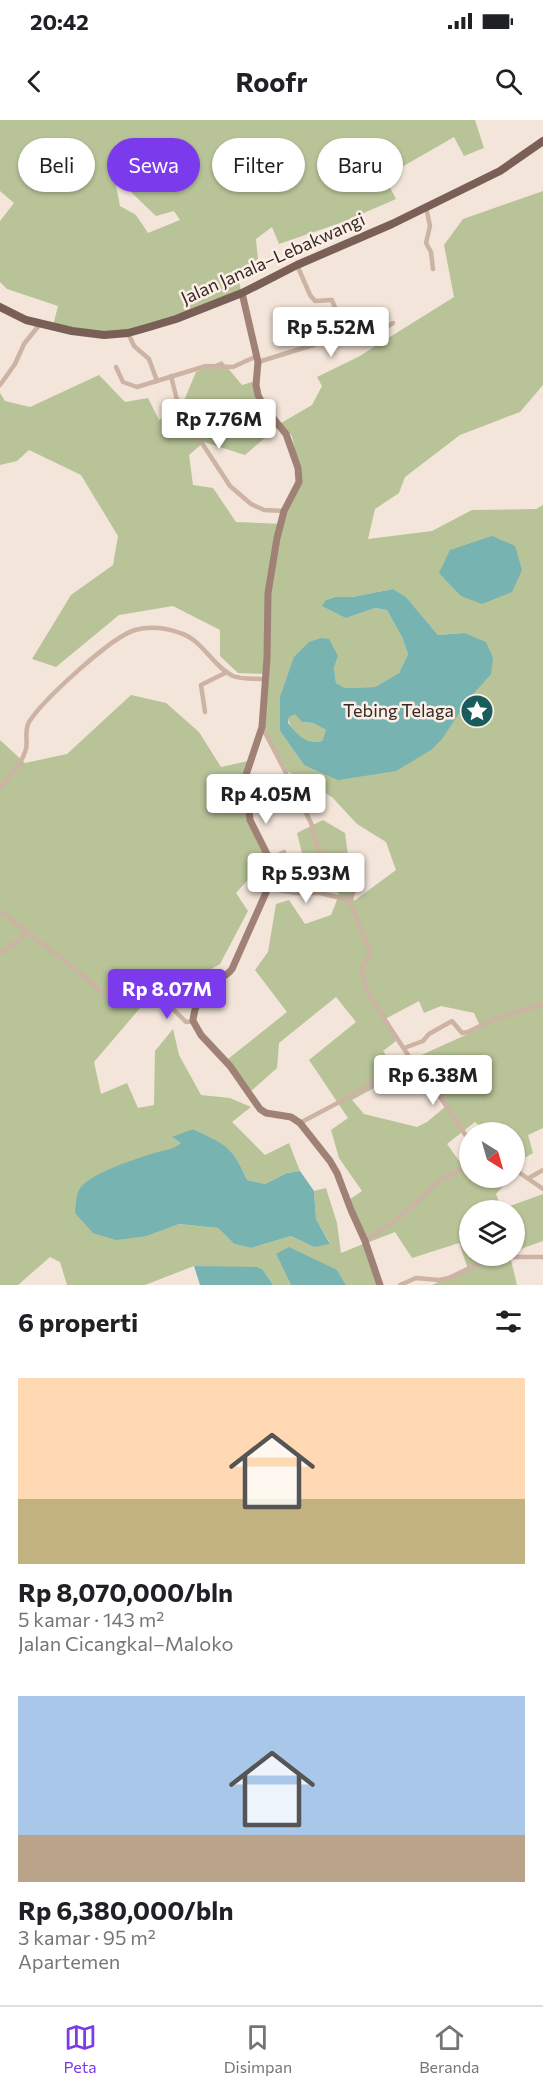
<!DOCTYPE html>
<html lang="id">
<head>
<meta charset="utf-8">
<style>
	body { margin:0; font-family:Commissioner,sans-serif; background:#f6f6f6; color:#202124; height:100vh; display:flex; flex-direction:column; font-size:22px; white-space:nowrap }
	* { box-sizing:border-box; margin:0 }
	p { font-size:20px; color:#757577 }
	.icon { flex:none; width:33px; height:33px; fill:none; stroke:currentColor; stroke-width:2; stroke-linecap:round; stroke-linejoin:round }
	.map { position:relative; height:1165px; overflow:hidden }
	.panel { display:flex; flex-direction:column; background:#fff; flex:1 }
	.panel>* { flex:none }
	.top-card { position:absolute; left:18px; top:18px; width:507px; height:54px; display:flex; gap:12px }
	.needle { width:39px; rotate:143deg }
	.buttons { position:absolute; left:459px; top:1002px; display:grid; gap:12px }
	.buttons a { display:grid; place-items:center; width:66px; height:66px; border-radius:50%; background:#fff; box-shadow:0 2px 4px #0004; font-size:30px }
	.price { position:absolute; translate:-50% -51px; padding:0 14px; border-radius:6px; background:#fff; color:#222; font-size:20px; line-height:39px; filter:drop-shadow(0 2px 3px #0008) }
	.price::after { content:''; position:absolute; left:50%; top:36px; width:18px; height:14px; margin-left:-9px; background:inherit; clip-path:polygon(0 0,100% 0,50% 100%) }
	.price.current { background:#7c3aed; color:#fff }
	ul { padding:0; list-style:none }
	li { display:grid; align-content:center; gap:12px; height:318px; padding:0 18px }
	li span { display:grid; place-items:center; height:186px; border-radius:0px; color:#555 }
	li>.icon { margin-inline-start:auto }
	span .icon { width:108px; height:108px; fill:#fffc; stroke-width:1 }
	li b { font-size:26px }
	h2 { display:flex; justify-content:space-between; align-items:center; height:72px; padding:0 18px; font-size:26px }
	.tag { padding:0 21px; border-radius:27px; background:#fff; box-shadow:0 2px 4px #0004; font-size:21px; line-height:54px }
	.tag.current { background:#7c3aed; color:#fff }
	.status { display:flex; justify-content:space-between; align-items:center; height:42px; padding:0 30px; background:#fff; direction:ltr }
	.status svg { height:16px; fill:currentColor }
	header { display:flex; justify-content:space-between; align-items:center; height:78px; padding:0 18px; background:#fff; font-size:27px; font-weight:700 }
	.menu { display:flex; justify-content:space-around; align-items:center; height:84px; border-top:2px solid #e0e0e0; background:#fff; font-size:16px; color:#757577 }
	.menu a { display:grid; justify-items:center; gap:3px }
	.menu .current { color:#7c3aed }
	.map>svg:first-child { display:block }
</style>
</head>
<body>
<div class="status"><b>20:42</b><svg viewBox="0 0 49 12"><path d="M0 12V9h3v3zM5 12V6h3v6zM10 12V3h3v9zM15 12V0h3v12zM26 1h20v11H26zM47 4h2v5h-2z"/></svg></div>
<header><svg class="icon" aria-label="back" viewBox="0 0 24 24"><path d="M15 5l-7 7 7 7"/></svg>Roofr<svg class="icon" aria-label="search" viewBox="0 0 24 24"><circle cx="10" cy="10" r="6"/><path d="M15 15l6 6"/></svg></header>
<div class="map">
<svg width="543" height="1165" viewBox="0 0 543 1165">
	<rect width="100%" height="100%" fill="#f3e5d9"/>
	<g fill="#b8c398" fill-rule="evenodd">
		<path d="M0,0H475L484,28L464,36L454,17L400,48L390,34L378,44L396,79L343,102L279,124L272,107L256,119L258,139L238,152L241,172L127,212H89L53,206L58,186L7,169L0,162V101L14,83L0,71ZM136,24L153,46L131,72L156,96L174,91L180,100L148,113L136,95L120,86L113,50L108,41Z"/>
		<path d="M543,71V265L520,292L460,315L405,357L399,373L375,389L368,419L432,411L472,390L536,389L543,385V1008L528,1015L533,1033L519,1041L515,1037L514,1012H486L475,1002L447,1024L460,1042L469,1037L470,1058H496L503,1066L496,1074L502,1089L543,1074V1121L515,1131L514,1090H470V1136H510L517,1165H432L468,1149L459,1123L412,1138L395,1112L364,1124L377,1165H346L337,1150L276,1134L291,1165H273L263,1150L194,1146L145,1165H67L60,1142L50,1137L18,1165H0V620L25,643L67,634L131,575L166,583L199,612L221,647L248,641L250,700L275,750L302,733L297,713L323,700L345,713L354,781L396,750L386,722L357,704L332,677L287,651L263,607L265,554L238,553L220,536V510L173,486L119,495L56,547L32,539L71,475L113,445L118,416L81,355L29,330L17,341L0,345V273L5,281L30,287L99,255L125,282L148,278L159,300L180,290L196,252L222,241L242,265L258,260L261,276L281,303L312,285L322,266L317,257L358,237L454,177L444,125L463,99ZM281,304L292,316L300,357L282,404L236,402L213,368L193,365L189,335L204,322L245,335ZM393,469L406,477L438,515L464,513L490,554L467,581L304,645L280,611V577L338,536L334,548L336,563L345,568L375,567L399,553L408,534L402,517L387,490L375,488L346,498L326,480L335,477H352ZM328,746L339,775L331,795L305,804L289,780L276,784L268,832L255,850L287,892L228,939L250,972L277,948L279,923L336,877L356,902L309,940L348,998L331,1010L339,1038L362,1071L349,1080L363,1124L341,1133L337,1103L326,1068L314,1071L316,1099L330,1123L314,1127L291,1116L251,1128L234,1124L218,1108L179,1104L147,1116L153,1034L173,1029L182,1023L173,1018L193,1009C223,1023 234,1028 247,1060L265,1064L287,1053L300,1051L289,1023L265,1035L232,1002L251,987L230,978L201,975L179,935L173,909L155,931L154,985L138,988L127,963L101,974L94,942L164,860L198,856L220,844L248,791L236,773L255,752L275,751L300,758ZM419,881L424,893L441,886L474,893L481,908L395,947L383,931L396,921L385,899ZM417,948L445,987L427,1002L417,1007L364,994L352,980L402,953Z"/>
		<path d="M295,593L302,602L313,603L326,610L322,621C310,624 302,621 295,611C291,605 288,605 289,597Z"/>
	</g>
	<g fill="#76b3b1" fill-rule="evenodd">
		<polygon points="492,416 515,426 522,450 512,472 482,484 461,476 439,453 450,430"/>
		<path d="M393,469L406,477L438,515L464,513L486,522L493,538L491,554L467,581L442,619L431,630L396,651L338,660L304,645L280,611V577L294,537L309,522L321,518L329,519L338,536L334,548L336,563L345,568L375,567L399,553L408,534L402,517L387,490L375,488L346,498L322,486L326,480L335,477H352ZM295,594L302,602L313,603L326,610L322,621C304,625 299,615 288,603L289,597Z"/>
		<path d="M193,1009C225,1024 233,1027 247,1060L265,1064L287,1053L300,1051L314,1071L316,1099L330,1124L314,1127L291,1116L251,1128L234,1124L218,1108L179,1104L147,1116L116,1120L93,1113L75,1093C76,1086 76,1075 79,1070C88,1054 133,1040 151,1034C162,1030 172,1031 181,1023L172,1017Z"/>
		<polygon points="289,1127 337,1150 346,1165 291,1165 276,1134"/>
		<polygon points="194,1146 257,1147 263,1150 273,1165 200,1165"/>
	</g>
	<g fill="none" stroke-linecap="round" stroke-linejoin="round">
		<g stroke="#ccb3a4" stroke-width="4.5">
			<polyline points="426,87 430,106 426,123 431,132 433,149"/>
			<polyline points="297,145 310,175 315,181 332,180 347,219"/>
			<polyline points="128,213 134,226 149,239 157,261"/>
			<polyline points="258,242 323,222 328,228 354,216 361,218 371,217 393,203"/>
			<polyline points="116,247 123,262 137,267 206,246 233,247 257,236"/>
			<polyline points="171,256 179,288 230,366 251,384 264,390 284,391"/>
			<polyline points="0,265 15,244 24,224 40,204"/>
			<polyline points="205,592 201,565 227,552"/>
			<path d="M262,607C279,639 295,670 311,703C315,711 315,728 322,733C328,737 335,735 341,734C356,747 361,762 349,780L370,831L367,841L361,850L368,873L385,900L410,938L421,948L470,1022"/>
			<path d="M0,667C10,656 22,644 26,629C28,621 24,610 29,602C43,580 111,517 135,510C150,506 166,508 180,513C202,519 213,547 233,556C243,560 255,558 265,559"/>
			<polyline points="270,740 284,732"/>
			<polyline points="268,768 295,773 320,773 349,780"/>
			<path d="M0,791L75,849L99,870L107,873C123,872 139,871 155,869C173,866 195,857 212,864"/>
			<polyline points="0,834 28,813"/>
			<polyline points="153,869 186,902 193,901"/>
			<polyline points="404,928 423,921 429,914 452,901 462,913 468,912 492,900 543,884"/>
			<path d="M300,1003C339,982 375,965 410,938"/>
			<polyline points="514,1049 543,1069"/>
			<polyline points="529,1058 543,1050"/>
			<polyline points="365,1121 400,1097 439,1061 470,1044"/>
			<polyline points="400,1165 416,1158 439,1160 449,1158 492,1137 543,1137"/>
		</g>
		<path stroke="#a08175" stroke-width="7" d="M242,173L258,242L256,265L258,275L264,287L286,314L298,348L299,362L284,391L277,418L268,473L267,538L262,607L246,655L250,700L270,740L272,753L268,768L232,849C227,856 220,858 213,863C201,872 194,887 193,901L201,915L230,946L260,989L266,993L291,997L300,1003L330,1041L337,1053L351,1090L365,1121L380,1165"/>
		<polyline stroke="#7a5f56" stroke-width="8" points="0,187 26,200 72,211 104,215 128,213 146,208 176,199 242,173 297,145 392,104 500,51 543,21"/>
	</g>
	<defs>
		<g id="sight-disc" transform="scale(1.725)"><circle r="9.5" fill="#185c5b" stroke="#fbefe6"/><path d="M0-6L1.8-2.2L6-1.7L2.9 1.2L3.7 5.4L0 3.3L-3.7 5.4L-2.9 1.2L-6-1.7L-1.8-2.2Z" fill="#fff"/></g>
	</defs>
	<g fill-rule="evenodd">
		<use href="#sight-disc" x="477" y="591"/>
	</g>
	<g text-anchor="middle" stroke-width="5" stroke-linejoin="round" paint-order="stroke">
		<g font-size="18" fill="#372a26" stroke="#fbefe6">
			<text transform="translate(273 139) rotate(-24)" y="6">Jalan Janala–Lebakwangi</text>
		</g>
		<g font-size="18" fill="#372a26" stroke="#fbefe6" text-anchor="end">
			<text x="454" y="597">Tebing Telaga</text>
		</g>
	</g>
</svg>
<div class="buttons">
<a><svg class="needle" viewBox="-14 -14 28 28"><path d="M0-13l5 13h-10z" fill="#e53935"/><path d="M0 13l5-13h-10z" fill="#757577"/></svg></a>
<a><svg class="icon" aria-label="layers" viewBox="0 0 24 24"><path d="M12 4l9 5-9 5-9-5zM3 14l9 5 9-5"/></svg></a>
</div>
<b class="price" style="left:331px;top:238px">Rp 5.52M</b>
<b class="price" style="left:219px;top:330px">Rp 7.76M</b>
<b class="price" style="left:266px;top:705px">Rp 4.05M</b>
<b class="price" style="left:306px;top:784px">Rp 5.93M</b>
<b class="price current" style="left:167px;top:900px">Rp 8.07M</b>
<b class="price" style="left:433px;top:986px">Rp 6.38M</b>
<div class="top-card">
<a class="tag">Beli</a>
<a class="tag current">Sewa</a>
<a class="tag">Filter</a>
<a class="tag">Baru</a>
</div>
</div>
<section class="panel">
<h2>6 properti<svg class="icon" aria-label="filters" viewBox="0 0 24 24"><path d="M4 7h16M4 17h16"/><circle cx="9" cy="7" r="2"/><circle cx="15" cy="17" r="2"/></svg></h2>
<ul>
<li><span style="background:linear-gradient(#ffd9b3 65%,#c2b280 0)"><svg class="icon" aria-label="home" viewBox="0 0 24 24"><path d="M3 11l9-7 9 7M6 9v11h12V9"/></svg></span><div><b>Rp 8,070,000/bln</b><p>5 kamar · 143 m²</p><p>Jalan Cicangkal–Maloko</p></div></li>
<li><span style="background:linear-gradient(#a9c7e8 75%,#b9a48a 0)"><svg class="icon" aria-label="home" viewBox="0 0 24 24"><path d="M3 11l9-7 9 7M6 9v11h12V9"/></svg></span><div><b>Rp 6,380,000/bln</b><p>3 kamar · 95 m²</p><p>Apartemen</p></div></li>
</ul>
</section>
<nav class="menu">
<a class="current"><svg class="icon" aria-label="map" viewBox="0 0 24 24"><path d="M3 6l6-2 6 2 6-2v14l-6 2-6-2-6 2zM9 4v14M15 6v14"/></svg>Peta</a>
<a><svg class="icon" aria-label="saved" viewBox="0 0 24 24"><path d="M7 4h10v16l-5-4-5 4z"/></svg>Disimpan</a>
<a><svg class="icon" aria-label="home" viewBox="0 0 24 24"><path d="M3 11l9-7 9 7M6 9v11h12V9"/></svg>Beranda</a>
</nav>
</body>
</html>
